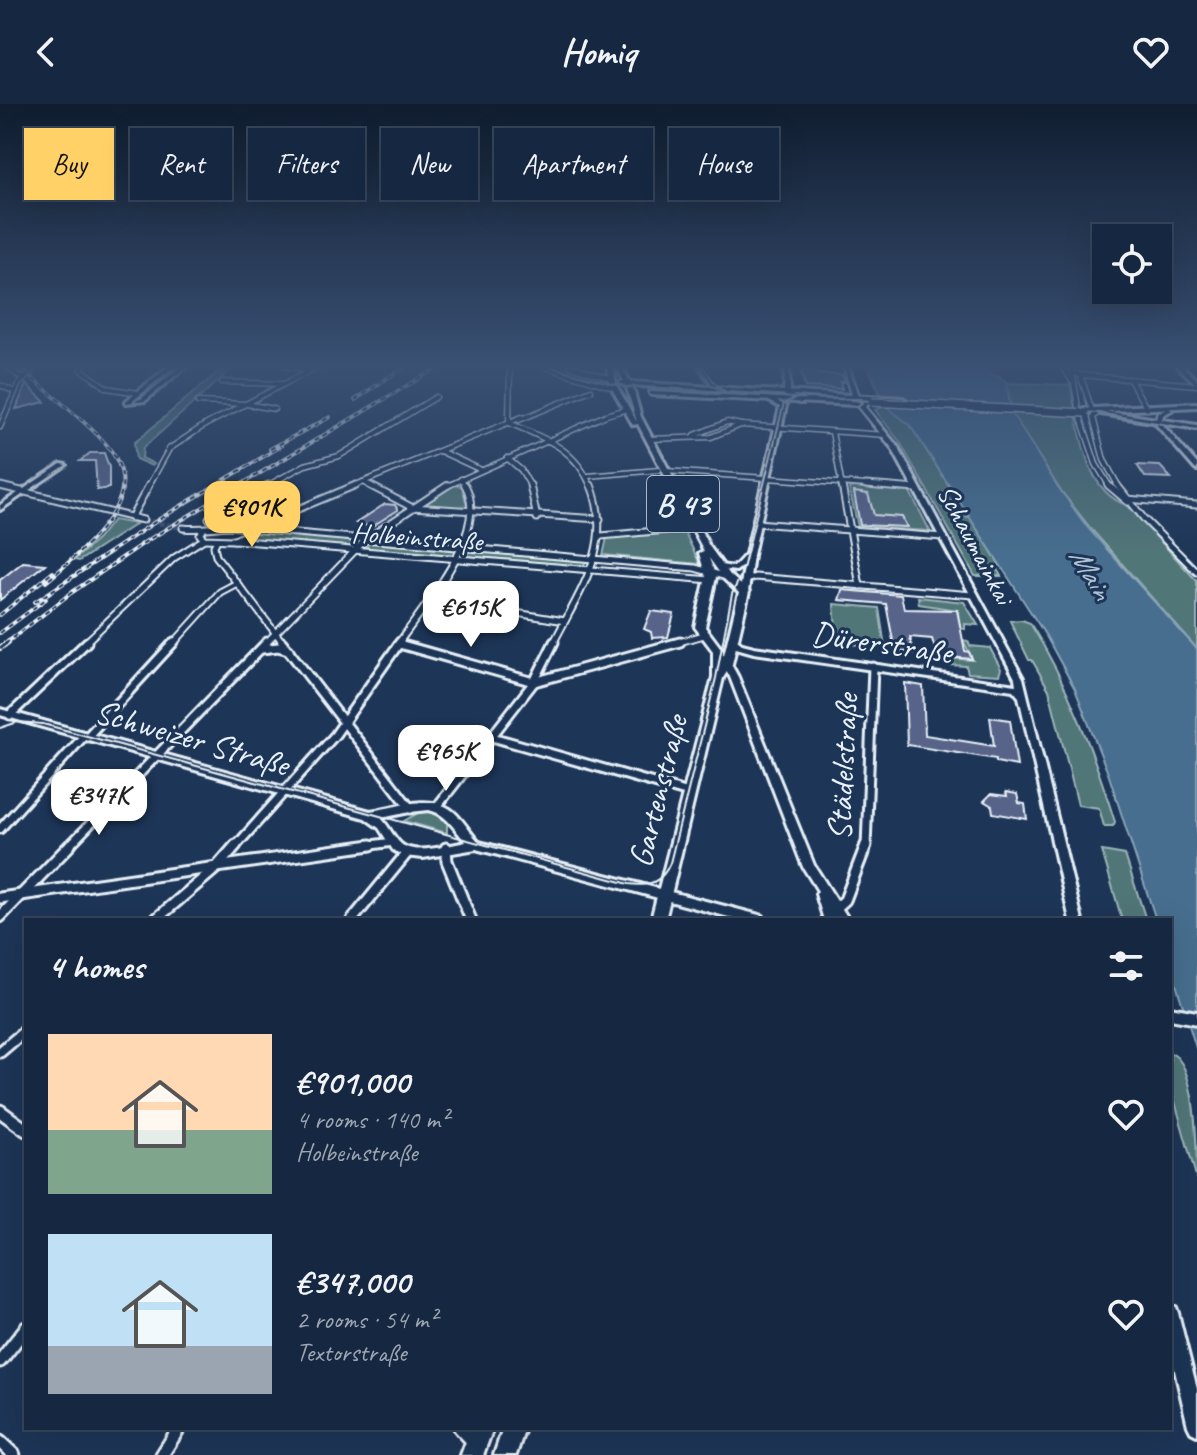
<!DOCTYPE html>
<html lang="en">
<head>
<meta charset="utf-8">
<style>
	body { margin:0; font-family:Caveat,sans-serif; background:#23344c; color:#f1f3f6; height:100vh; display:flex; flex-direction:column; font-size:30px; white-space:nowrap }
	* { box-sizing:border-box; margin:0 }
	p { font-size:26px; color:#9ea6b1 }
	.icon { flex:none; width:44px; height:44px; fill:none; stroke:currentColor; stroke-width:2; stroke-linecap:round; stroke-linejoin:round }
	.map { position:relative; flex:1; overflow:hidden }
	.details { position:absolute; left:24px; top:814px; width:1148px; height:512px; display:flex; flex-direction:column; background:#162841; border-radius:0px; box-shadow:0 8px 32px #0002,0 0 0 2px #35445a }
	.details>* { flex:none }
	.hud { position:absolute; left:24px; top:24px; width:1150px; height:72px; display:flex; gap:16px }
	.tools { position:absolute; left:1092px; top:120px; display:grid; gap:16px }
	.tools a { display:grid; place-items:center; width:80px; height:80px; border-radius:0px; background:#162841; box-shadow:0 8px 32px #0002,0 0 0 2px #35445a; font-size:40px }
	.price { position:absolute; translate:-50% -68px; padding:0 18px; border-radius:16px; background:#fff; color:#222; font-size:26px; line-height:52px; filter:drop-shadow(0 2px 4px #0008) }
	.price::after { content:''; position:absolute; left:50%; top:48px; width:24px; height:18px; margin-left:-12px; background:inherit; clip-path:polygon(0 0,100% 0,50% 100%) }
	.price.selected { background:#ffd166; color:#111 }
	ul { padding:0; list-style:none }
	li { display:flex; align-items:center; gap:24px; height:200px; padding:0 24px }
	li span { display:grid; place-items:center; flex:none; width:224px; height:160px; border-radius:0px; color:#555 }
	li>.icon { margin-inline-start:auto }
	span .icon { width:96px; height:96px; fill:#fffc; stroke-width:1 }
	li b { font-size:34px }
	h2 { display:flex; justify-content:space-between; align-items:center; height:96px; padding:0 24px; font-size:34px }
	.tag { padding:0 28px; border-radius:0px; background:#162841; box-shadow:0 8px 32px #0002,0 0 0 2px #35445a; font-size:28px; line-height:72px }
	.tag.selected { background:#ffd166; color:#111 }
	header { display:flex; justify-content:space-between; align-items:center; height:104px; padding:0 24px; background:#162841; font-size:36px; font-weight:600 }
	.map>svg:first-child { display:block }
</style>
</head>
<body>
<header><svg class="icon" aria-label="back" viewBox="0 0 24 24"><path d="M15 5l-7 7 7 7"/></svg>Homiq<svg class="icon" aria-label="heart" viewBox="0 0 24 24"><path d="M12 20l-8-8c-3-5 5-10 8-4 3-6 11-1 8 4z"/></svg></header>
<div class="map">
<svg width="1197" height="1351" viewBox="0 0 1197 1351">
	<rect width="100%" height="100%" fill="#1d3557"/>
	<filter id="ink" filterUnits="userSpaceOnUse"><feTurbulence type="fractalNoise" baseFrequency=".0125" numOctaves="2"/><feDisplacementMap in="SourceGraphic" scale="16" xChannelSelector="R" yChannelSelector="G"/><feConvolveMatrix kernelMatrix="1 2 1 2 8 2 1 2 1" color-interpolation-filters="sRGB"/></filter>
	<g filter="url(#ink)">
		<g fill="#517678" stroke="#9cb4b8" stroke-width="2">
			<polygon points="225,262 235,262 143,344 142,354 154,360 152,362 136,355 134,339"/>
			<path d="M1007,279L1070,281C1079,319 1083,388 1127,401L1197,477V545L1091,425L1058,383L1011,308Z"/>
			<polygon points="886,302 910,321 953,388 946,389 960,412 970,413 1000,461 995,462 1001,472 975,472 900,338 875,306"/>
			<polygon points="455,381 462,382 468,406 424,403 423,400"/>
			<polygon points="853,383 910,388 930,427 858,423 849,384"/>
			<polygon points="113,416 136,420 79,457 74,456 98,435"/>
			<polygon points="684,427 700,460 603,451 607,434"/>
			<polygon points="259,428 358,437 350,445 246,436"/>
			<polygon points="370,439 451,444 457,446 455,451 447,452 363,446"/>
			<polygon points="470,447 586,457 584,462 463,452"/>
			<polygon points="918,493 964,498 978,521 965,520 965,525 959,524 958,506 919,500"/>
			<polygon points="834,500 879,504 885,543 837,539"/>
			<path d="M1022,516L1030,519C1069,581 1093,648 1115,718L1113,722H1104L1099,704L1078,701L1049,586L1032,556H1029L1010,517Z"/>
			<polygon points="963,536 968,537 970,542 990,544 1001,565 999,571 968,569 966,562 948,561 946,554 973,556"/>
			<polygon points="434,706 447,716 447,729 404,717 422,707"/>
			<polygon points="1102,747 1125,751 1146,816 1122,816"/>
			<path d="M1170,949C1197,957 1197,1045 1197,1076L1170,980Z"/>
		</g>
		<polygon fill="#466e8e" stroke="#87a2b8" stroke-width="2" points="867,262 976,262 1006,277 1011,308 1058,383 1088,424 1197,545 1197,947 1170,861 1170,816 1156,816 1109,672 1075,585 1046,532 910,321 886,302"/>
		<g fill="#58638a" stroke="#e8f1f8" stroke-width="2">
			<polygon points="800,262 814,262 817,270 842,271 845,278 840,278 842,285 805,283"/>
			<polygon points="26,280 45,298 16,305"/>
			<polygon points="90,349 104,349 109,363 109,384 97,386 95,357 80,357"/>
			<polygon points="1137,361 1160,362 1171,374 1145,373"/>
			<polygon points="854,388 868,390 874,411 902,413 907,423 860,421"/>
			<polygon points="385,400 395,401 398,406 371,423 356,419"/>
			<polygon points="23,458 45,460 0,496 0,476"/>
			<polygon points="842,486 901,491 904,505 957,506 965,547 969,548 972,555 937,552 932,535 910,533 913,549 895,547 886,500 839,496"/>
			<polygon points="651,507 674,510 668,533 652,534 651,528 644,525"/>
			<polygon points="905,579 923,582 925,631 994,642 990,613 1010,616 1017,662 996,658 996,655 907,641"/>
			<polygon points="1006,688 1017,690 1019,699 1025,700 1027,715 993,709 992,702 984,697 991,690 1007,692"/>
		</g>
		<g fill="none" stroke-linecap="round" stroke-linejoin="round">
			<polyline stroke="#3b516f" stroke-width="5" stroke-dasharray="5 3" stroke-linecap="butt" points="143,416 183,424"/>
			<g stroke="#e8f1f8" stroke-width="7">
				<g id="street-far4">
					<polyline points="6,262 23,275"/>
					<polyline points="83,262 82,266 107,284 138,289"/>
					<polyline points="286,262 311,266"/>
					<polyline points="542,262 615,284"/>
					<polyline points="570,262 612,275"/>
					<polyline points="699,262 715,284"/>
					<polyline points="1062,262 1072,277"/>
					<polyline points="1071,262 1078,303"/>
					<polyline points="1071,268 1080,271 1092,306"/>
					<polyline points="1080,271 1197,281"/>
					<polyline points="1130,276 1147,305"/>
					<polyline points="222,278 282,280"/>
					<polyline points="0,281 15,288"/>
					<polyline points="198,298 247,300 274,305"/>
					<polyline points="1096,310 1093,313 1104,356 1119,383"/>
					<polyline points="1080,311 1096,360 1110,383"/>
					<polyline points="519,316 591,286"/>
					<polyline points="509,319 510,262"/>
					<path d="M509,319C545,334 576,345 591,383"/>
					<polyline points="0,323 18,281 36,262"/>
					<polyline points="832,328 842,383"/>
					<polyline points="695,331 727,318 741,321"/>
					<polyline points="649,335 711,333 741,321 886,331"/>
					<polyline points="440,347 481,366"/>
					<polyline points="507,354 521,366 531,383"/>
					<polyline points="666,367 894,383"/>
					<polyline points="588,372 659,366"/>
					<polyline points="461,375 466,383"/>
					<polyline points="363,378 373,383"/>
					<polyline points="0,382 5,383"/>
					<polyline points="148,383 169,345 205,321 319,262"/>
					<polyline points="265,383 305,361 339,352 436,293"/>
					<polyline points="351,383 522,313"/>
					<polyline points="445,383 606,311 627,305"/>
				</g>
			</g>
			<g stroke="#e8f1f8" stroke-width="9">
				<g id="street-far3">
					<polyline points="369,381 411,403 600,415"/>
					<polyline points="530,381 537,414"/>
					<polyline points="842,381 860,482"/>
					<polyline points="866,381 917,385"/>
					<polyline points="1108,381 1128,398"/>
					<polyline points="1117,381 1145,416 1197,468"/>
					<polyline points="0,382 143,416"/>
					<polyline points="1127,395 1197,401"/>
					<polyline points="131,414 149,381"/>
					<polyline points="756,419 943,433"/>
					<polyline points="214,421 209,414 268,381"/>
					<path d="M183,424C210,427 223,418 250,425"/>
					<polyline points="251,425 695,464 727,473"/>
					<polyline points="203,426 200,431 204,435 234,436 250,429 250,425 356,381"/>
					<polyline points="601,432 689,424"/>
					<polyline points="217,436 214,442 216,452 284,540"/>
					<polyline points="234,436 711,476"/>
					<polyline points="746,476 755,473 973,491"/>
					<polyline points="430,495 565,517"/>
					<polyline points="84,540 174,454 204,435"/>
					<polyline points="173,540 220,488 237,479"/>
					<polyline points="265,540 366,435 448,381"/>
					<path d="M398,540C423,503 491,427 465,381"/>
					<path d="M553,540C579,488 615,441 591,381"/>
					<polyline points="672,540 704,531"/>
				</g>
			</g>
			<g stroke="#e8f1f8" stroke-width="13">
				<g id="street-far2">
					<polyline points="282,538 411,705"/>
					<polyline points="399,540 534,578 680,538"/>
					<polyline points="262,545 278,543 289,546"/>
					<polyline points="10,611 87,538"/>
					<polyline points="87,633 174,538"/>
					<polyline points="492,633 689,689"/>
					<polyline points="436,704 534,578 554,538"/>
					<polyline points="0,725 84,632"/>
					<polyline points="68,743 267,538"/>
					<polyline points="235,743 335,631 400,538"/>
					<polyline points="357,743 393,738"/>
					<polyline points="866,743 873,563"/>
				</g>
			</g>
			<g stroke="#e8f1f8" stroke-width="15">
				<g id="street-far1">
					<polyline points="446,744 447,757 471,816"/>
					<polyline points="0,794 371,741"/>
					<polyline points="835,805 845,796 866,741"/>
					<polyline points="0,813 70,741"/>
					<polyline points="155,816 216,764 236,741"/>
					<polyline points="352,816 407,749"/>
					<polyline points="0,948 26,926"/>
				</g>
			</g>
			<g stroke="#e8f1f8" stroke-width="17">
				<g id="street">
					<polyline points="0,1007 26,1026"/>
					<polyline points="0,1257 26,1224"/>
					<polyline points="460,1324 476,1341 478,1351"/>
					<polyline points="0,1338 14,1351"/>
					<polyline points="162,1351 179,1324"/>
				</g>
			</g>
			<g stroke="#e8f1f8" stroke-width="6">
				<g id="secondary">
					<polygon points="169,262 174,262 134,296 141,295 182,262 187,262 145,297 126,299 126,297"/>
					<polygon points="785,262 789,262 790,290 803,297 803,299 799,299 784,291"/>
					<polygon points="844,262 848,262 858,291 844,300 842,299 842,297 852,290"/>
					<polygon points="1177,262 1182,262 1197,276 1197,281"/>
					<polygon points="771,294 786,302 753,451 748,488 744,490 740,488 744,461 736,467 720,465 716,463 720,461 734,463 746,450 780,303 769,297 769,295"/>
					<polygon points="865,297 870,298 865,303 898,343 1023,574 1082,816 1070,816 1019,593 1013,586 754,549 736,544 729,536 733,533 742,540 754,543 1016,581 1015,574 892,344 859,303"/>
					<polygon points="1197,299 1197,303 1092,308 1089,306 1092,304"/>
					<polygon points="1169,304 1172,306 1163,311 1161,319 1197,360 1197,366 1195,365 1155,319 1158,309"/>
					<polygon points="61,360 66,361 0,406 0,401"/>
					<polygon points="723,550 726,551 738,573 814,761 849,816 837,816 835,814 836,816 824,816 816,790 818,787 803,763 730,573 719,553"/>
					<path d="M0,605L370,707C394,704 427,690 450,705C462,713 469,728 479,738L759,811L763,812L765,816H740L476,745L423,754L404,752L393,746L379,724L365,714L0,611ZM429,706C447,710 454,725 466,738C449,741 415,752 401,740C393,733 389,722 381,714L410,708Z"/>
					<polygon points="1170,903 1197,908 1197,920 1170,915"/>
					<polygon points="1170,1201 1176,1203 1178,1209 1197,1285 1197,1331 1191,1328 1188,1322 1170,1245"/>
				</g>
			</g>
			<g stroke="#e8f1f8" stroke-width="6">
				<g id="primary">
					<path d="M607,262H613L616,281L637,318L627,284L625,281L619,279L624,277L616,262H622L630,278L903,294L906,296L903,298L632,281L641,313L709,442L730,471L749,488L732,560L723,574L665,816H651L713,573V547L695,523L706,473L699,449L704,447L638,320L633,321L610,281ZM709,454L724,475L739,489L723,555V547L705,523L716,473Z"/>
					<polygon points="650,288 857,297 860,299 857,301 652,291 650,290"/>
					<polygon points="1084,304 1197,321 1197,325 1082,307 1082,305"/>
					<polygon points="471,1324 493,1324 483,1351 461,1351"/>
					<polygon points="503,1324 525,1324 516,1351 494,1351"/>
				</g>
			</g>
			<use href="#street-far4" stroke="#1d3557" stroke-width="4"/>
			<use href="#street-far3" stroke="#1d3557" stroke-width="5"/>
			<use href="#street-far2" stroke="#1d3557" stroke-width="7"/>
			<use href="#street-far1" stroke="#1d3557" stroke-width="9"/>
			<use href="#street" stroke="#1d3557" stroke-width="11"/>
			<use href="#secondary" fill="#1d3557" fill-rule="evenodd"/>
			<use href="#primary" fill="#1d3557" fill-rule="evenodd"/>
			<g stroke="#e8f1f8" stroke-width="2">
				<polyline points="547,262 624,283 795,294"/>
				<polyline points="699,262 712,282 725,287"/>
				<polyline points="851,296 1099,309 1197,326"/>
				<polyline points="132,299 179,262"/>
				<path d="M0,624L18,618L43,620L629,780C649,783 662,778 670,759L716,574L732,490L742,469L784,299L797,294L862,295"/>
			</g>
			<g stroke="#e8f1f8" stroke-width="4">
				<g id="rail-far1">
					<path d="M18,262C121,352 177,369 46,478"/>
					<polyline points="355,296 405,262"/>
					<polyline points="270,345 330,313"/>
					<polyline points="35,498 161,414 281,342"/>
					<polyline points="0,511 53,468"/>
					<polyline points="0,529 46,495"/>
					<polyline points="5,540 71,489 148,436 440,262"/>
				</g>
			</g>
			<g stroke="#e8f1f8" stroke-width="6">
				<polyline id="rail" points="0,544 8,538"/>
			</g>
			<use href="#rail-far1" stroke="#1d3557" stroke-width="2" stroke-dasharray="5" stroke-linecap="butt"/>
			<use href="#rail" stroke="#1d3557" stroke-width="3" stroke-dasharray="9" stroke-linecap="butt"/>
			<g stroke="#e8f1f8" stroke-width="10" stroke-linecap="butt">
				<polyline id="primary-bridge" points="872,298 1085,309"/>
			</g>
			<use href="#primary-bridge" stroke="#1d3557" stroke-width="7"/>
		</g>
	</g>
	<linearGradient id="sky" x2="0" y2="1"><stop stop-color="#101d30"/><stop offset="0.58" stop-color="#3a5174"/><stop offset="1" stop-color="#3a5174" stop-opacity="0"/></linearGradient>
	<rect width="1197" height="451" fill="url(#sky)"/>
	<g text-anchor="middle" stroke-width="6" stroke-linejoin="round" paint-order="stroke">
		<g font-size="28" fill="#e8f1f8" stroke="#1d3557">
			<text transform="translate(417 432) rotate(4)" y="10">Holbeinstraße</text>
			<text transform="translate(976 440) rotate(62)" y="10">Schaumainkai</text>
		</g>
		<g font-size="30" font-style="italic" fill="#afc3d3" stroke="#1d3557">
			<text transform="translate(1091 469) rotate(59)" y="10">Main</text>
		</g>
		<rect fill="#1d3557" stroke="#abb9c8" stroke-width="2" x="647" y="372" width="72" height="56" rx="6"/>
		<g font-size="32" font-weight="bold" fill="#e8f1f8">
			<text x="683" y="411">B 43</text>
		</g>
		<g font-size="34" fill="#e8f1f8" stroke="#1d3557">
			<text transform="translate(882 538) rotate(8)" y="12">Dürerstraße</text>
			<text transform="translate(192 633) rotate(16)" y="12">Schweizer Straße</text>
			<text transform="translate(842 663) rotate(-87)" y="12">Städelstraße</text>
			<text transform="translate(657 687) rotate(-76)" y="12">Gartenstraße</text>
		</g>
	</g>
</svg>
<div class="tools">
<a><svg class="icon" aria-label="locate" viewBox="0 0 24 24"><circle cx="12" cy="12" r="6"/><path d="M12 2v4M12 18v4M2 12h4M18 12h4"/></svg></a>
</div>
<b class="price selected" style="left:252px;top:445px">€901K</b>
<b class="price" style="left:471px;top:545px">€615K</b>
<b class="price" style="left:446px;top:689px">€965K</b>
<b class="price" style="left:99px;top:733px">€347K</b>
<div class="hud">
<a class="tag selected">Buy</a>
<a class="tag">Rent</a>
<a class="tag">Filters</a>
<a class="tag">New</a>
<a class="tag">Apartment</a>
<a class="tag">House</a>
</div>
<section class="details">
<h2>4 homes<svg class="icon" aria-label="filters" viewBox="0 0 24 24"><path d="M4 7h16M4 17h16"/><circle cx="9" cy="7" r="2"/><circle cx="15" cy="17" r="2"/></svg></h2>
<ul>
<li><span style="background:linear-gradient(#ffd9b3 60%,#7fa58c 0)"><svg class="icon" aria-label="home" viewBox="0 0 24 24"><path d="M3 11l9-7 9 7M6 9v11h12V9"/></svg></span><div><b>€901,000</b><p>4 rooms · 140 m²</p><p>Holbeinstraße</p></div><svg class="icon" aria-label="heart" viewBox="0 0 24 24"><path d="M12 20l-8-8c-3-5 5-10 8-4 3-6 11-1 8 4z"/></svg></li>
<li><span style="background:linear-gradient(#bfe0f5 70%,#9aa5b1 0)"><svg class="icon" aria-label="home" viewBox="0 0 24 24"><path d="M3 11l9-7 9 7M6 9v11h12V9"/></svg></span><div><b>€347,000</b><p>2 rooms · 54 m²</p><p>Textorstraße</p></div><svg class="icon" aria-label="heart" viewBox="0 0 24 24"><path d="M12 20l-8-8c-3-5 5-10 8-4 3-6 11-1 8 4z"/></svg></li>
</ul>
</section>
</div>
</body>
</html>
